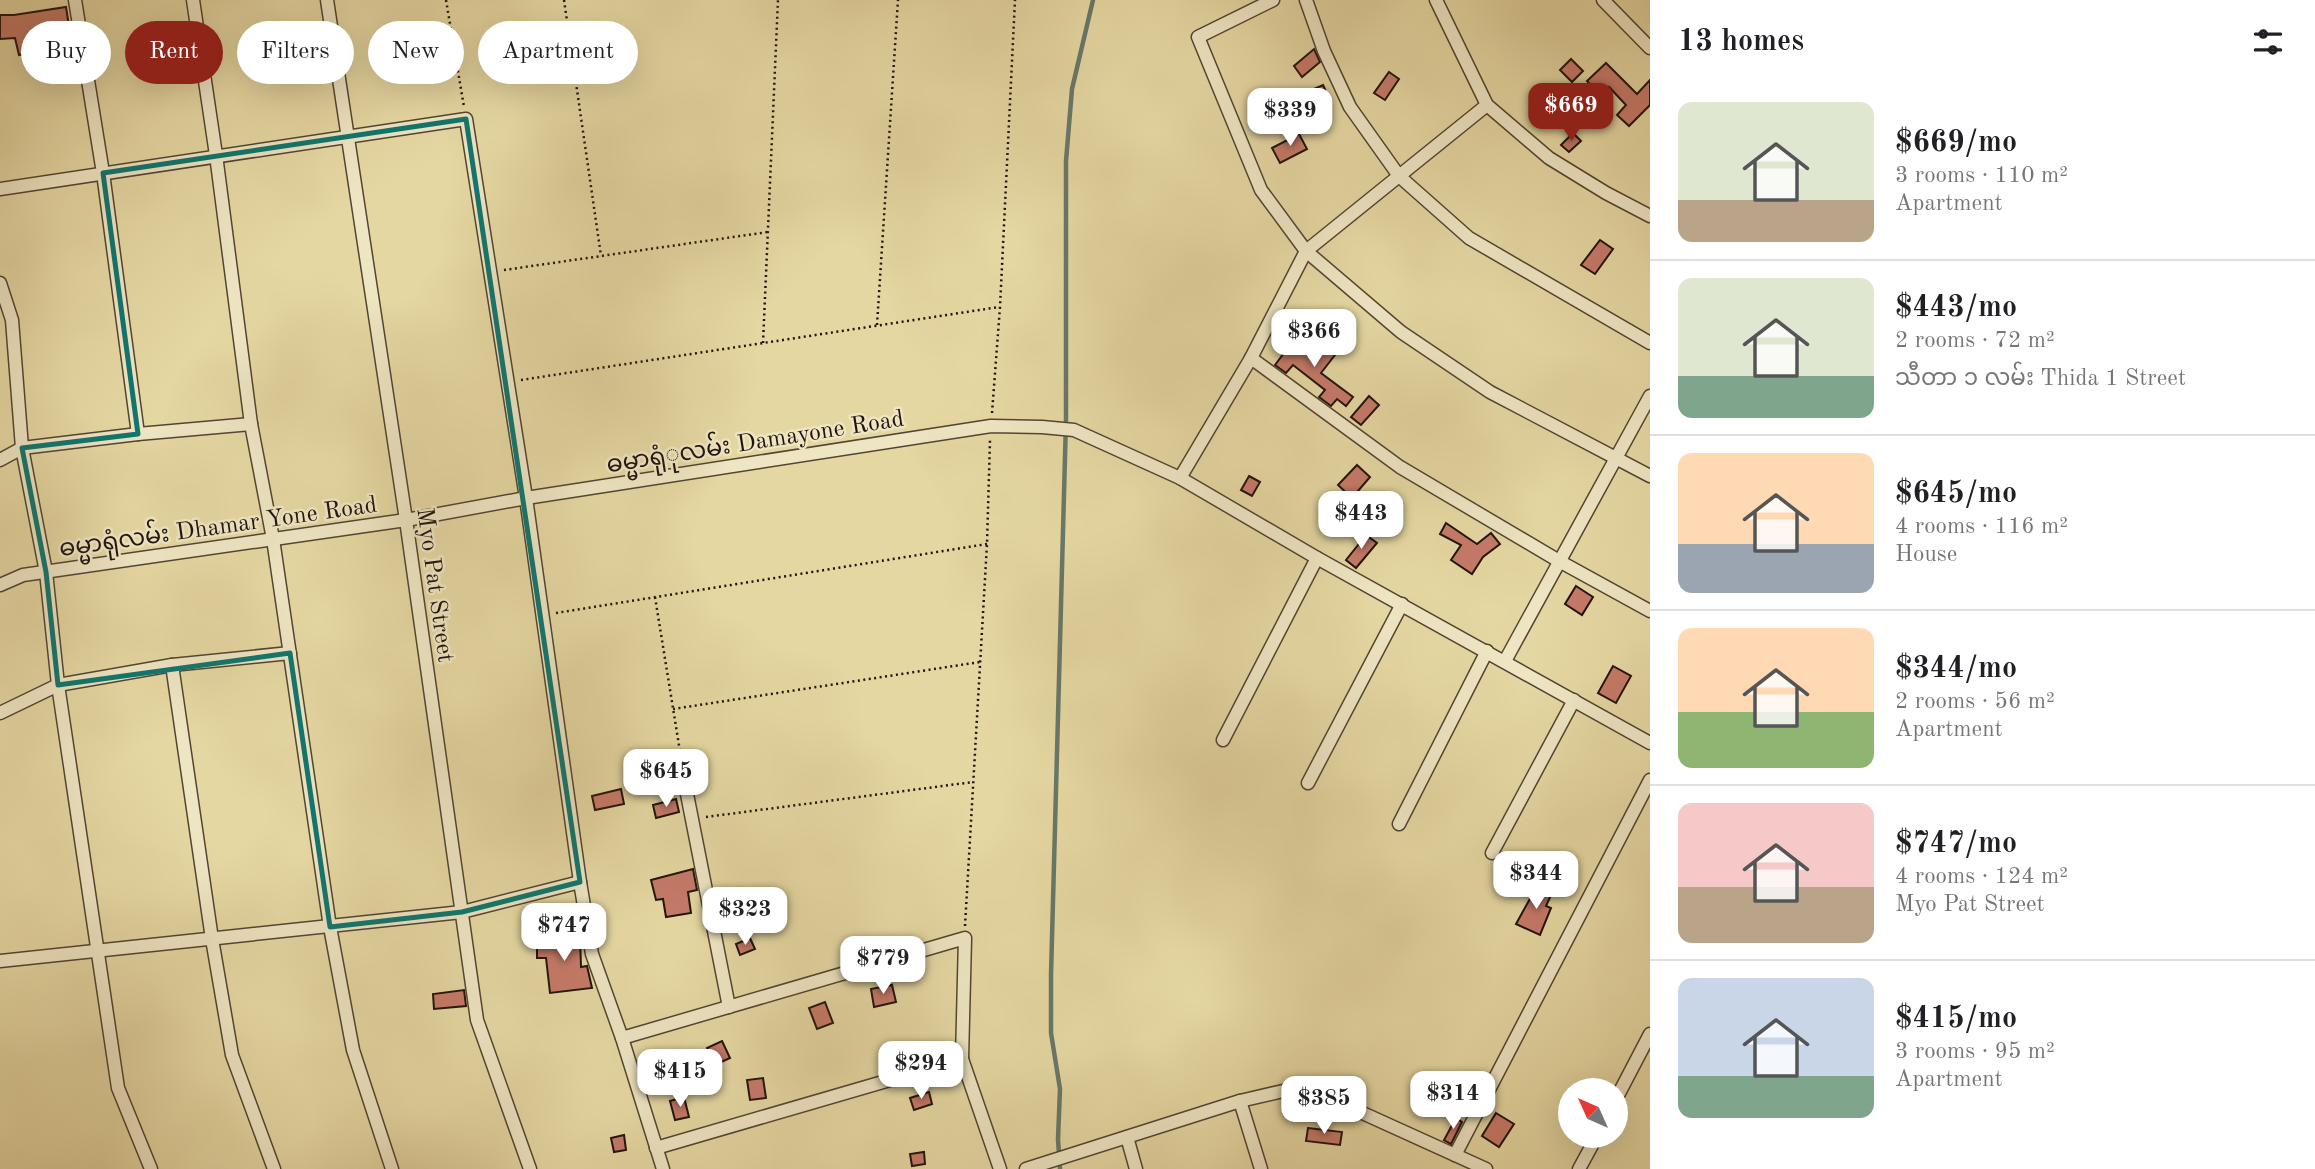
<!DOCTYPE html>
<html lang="en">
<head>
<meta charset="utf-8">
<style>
	body { margin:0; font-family:"Old Standard TT","Noto Sans Myanmar",serif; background:#f2f2f2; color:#202124; height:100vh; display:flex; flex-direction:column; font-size:26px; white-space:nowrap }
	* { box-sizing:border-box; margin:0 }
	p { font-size:23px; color:#757577 }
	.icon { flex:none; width:38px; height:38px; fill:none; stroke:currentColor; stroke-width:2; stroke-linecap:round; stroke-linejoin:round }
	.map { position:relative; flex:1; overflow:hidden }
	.side { display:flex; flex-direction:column; background:#fff; width:665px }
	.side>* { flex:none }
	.banner { position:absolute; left:21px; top:21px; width:665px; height:63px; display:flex; gap:14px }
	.needle { width:46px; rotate:315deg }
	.controls { position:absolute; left:1558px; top:1078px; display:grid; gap:14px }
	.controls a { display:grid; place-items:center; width:70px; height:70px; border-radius:50%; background:#fff; box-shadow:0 7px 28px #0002; font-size:35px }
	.price { position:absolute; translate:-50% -60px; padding:0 16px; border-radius:14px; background:#fff; color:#222; font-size:23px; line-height:46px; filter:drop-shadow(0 2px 4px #0008) }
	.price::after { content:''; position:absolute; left:50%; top:42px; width:21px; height:16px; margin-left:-10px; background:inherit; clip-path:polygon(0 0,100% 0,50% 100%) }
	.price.current { background:#8f2418; color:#fff }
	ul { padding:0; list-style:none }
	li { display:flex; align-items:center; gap:21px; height:175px; padding:0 28px }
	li+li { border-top:2px solid #e0e0e0 }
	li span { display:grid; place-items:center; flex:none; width:196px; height:140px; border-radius:14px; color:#555 }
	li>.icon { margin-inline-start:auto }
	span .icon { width:84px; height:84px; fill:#fffc; stroke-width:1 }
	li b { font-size:30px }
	h2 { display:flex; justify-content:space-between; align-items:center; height:84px; padding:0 28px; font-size:30px }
	.chip { padding:0 24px; border-radius:32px; background:#fff; box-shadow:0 7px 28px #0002; font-size:24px; line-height:63px }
	.chip.current { background:#8f2418; color:#fff }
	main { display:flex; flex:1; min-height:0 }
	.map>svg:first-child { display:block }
</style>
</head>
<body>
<main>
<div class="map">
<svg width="1650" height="1169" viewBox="0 0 1650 1169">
	<rect width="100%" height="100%" fill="#e5d7a2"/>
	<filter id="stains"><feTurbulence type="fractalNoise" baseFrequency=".00286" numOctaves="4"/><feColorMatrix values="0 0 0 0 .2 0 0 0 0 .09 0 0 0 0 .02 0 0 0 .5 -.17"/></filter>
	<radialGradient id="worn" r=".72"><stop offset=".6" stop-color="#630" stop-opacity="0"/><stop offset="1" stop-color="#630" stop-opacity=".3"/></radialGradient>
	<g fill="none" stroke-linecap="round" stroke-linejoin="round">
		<polyline stroke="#677869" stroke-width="4.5" points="1060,1169 1058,1139 1060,1089 1051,1033 1051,975 1066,420 1066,161 1072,89 1093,0"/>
	</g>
	<g fill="#c67a69" stroke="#21140c" stroke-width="2">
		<polygon points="66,7 69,26 44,29 48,49 19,55 15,38 0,39 0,15 14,15"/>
		<polygon points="1314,49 1320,62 1302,77 1294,66"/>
		<polygon points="1571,59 1583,71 1572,82 1560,70"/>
		<polygon points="1606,63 1637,94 1650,80 1650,105 1629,126 1617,115 1626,105 1609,87 1600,95 1587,81"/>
		<polygon points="1389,72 1399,79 1385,100 1374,93"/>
		<polygon points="1323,85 1329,98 1308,107 1302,94"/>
		<polygon points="1573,133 1581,141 1569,152 1561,145"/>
		<polygon points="1299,134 1307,149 1280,163 1272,148"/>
		<polygon points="1600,240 1613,249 1595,274 1581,265"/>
		<polygon points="1296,337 1318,353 1324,346 1335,355 1321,373 1353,397 1346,406 1337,399 1331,406 1319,397 1325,390 1293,365 1286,373 1275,365"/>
		<polygon points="1369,396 1379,405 1361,425 1351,417"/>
		<polygon points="1357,465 1370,477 1352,498 1338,485"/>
		<polygon points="1249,476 1260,482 1252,496 1241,490"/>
		<polygon points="1382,492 1395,498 1387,513 1375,507"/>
		<polygon points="1446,523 1477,544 1491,533 1500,544 1483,557 1472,574 1451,560 1461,545 1440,534"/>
		<polygon points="1366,535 1377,543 1356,568 1346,560"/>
		<polygon points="1576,586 1593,597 1582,615 1565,604"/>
		<polygon points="1613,666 1631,676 1616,703 1598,693"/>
		<polygon points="621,789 624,804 595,810 592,796"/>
		<polygon points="676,799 679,812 656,818 653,805"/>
		<polygon points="693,869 697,890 688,892 691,913 666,917 663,899 656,900 651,880"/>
		<polygon points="1537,886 1552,893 1546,906 1551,908 1540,935 1516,924"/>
		<polygon points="580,936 581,967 587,966 592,988 550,993 546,958 537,958 537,937"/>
		<polygon points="750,938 755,949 740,955 736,944"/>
		<polygon points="892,985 896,1002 874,1007 871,989"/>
		<polygon points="464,990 466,1006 434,1009 433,994"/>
		<polygon points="825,1002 833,1023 817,1029 809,1008"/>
		<polygon points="722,1041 730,1058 715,1065 707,1048"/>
		<polygon points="763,1078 766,1098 750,1100 747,1080"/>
		<polygon points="929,1092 932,1104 914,1110 910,1098"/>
		<polygon points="684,1097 689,1117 675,1120 670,1101"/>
		<polygon points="1496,1113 1514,1124 1499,1147 1482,1136"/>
		<polygon points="1456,1118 1462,1122 1451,1144 1444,1140"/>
		<polygon points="1308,1128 1342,1132 1340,1145 1306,1141"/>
		<polygon points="624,1135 626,1150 614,1152 611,1138"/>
		<polygon points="924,1152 925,1164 912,1166 910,1154"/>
	</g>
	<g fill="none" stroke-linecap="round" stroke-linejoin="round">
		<g stroke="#524532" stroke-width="15">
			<g id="street">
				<polyline points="75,0 103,173 138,434"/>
				<polyline points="193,0 216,155 251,424 273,539 330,927 353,1050 392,1169"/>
				<polyline points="327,0 406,520 477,1020 530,1169"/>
				<polyline points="1273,0 1198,37 1261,190 1306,251 1401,332 1490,392 1650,476"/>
				<polyline points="1306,0 1324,51 1350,107 1399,176 1469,238 1650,343"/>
				<polyline points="1436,0 1487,105 1549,158 1606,193 1650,216"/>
				<polyline points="1603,0 1650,48"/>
				<polyline points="0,189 466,119 526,498 580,882 592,954 622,1038 663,1169"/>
				<polyline points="0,283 12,320 22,448 46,572 58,685 118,1088 151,1169"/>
				<polyline points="1251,358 1400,467 1559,561 1650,611"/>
				<polyline points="0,460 22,448 138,434 251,424"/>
				<polyline points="1180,478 1251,358 1306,251 1487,105"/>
				<polyline points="0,585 23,575 406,520 526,498 991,426 1042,427 1074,430 1180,478 1317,558 1650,743"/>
				<polyline points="1505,661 1650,396"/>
				<polyline points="172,665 212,939 232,1055 274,1169"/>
				<polyline points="0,713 58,685 172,665 290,653"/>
				<polyline points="1223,740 1317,558"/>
				<polyline points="1308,783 1402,604"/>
				<polyline points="685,784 729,1007"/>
				<polyline points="1399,824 1487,651"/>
				<polyline points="1492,853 1574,700"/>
				<polyline points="0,961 462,912 580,882"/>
				<polyline points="622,1038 965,938 962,1059 1000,1169"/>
				<polyline points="1240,1101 1261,1169"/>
				<polyline points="1615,1101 1650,1034"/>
				<polyline points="1127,1137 1136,1169"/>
				<polyline points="656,1148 962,1059"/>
				<polyline points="1455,1155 1650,780"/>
				<polyline points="1026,1169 1240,1101 1296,1088 1314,1091 1486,1169"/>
				<polyline points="1579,1169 1597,1136"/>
			</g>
		</g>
		<g stroke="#21140c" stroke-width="2.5" stroke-dasharray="2 3.5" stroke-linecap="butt">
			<polyline points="446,0 464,107"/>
			<polyline points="564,0 601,256"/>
			<polyline points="504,270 768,232"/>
			<polyline points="877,325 898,0"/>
			<polyline points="763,343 778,0"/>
			<polyline points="521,380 999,307"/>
			<polyline points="992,413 1000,307 1015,0"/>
			<polyline points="655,597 683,770"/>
			<polyline points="556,613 987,544"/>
			<polyline points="673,709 980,662"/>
			<polyline points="706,817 973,782"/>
			<polyline points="965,926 987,544 990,440"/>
		</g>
		<use href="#street" stroke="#eee5c3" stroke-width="12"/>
	</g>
	<path fill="none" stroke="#0f766e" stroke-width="5" stroke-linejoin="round" d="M466,119L580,882L462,912L330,927L290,653L58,685L46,572L22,448L138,434L103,173Z"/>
	<g text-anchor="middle" stroke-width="5" stroke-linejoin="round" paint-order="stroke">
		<g font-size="24" fill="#21140c" stroke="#eee5c3">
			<text transform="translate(755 441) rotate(-9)" y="8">ဓမ္မာရုံုလမ်း Damayone Road</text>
			<text transform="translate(218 526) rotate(-8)" y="8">ဓမ္မာရုံလမ်း Dhamar Yone Road</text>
			<text transform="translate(436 585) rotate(82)" y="8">Myo Pat Street</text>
		</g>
	</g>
	<rect width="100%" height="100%" filter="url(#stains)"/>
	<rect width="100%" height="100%" fill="url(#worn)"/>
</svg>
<div class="controls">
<a><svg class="needle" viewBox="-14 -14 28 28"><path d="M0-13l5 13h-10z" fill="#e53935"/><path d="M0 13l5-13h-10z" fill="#757577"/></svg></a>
</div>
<b class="price current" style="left:1571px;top:143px">$669</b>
<b class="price" style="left:1290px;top:148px">$339</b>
<b class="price" style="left:1314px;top:369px">$366</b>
<b class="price" style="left:1361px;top:551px">$443</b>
<b class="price" style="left:666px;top:809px">$645</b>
<b class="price" style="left:1536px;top:911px">$344</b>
<b class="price" style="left:745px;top:947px">$323</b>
<b class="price" style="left:564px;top:963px">$747</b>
<b class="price" style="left:883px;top:996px">$779</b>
<b class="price" style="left:921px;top:1101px">$294</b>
<b class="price" style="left:680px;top:1109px">$415</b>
<b class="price" style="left:1453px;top:1131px">$314</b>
<b class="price" style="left:1324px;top:1136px">$385</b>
<div class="banner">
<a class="chip">Buy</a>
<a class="chip current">Rent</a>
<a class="chip">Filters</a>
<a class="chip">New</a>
<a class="chip">Apartment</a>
</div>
</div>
<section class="side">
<h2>13 homes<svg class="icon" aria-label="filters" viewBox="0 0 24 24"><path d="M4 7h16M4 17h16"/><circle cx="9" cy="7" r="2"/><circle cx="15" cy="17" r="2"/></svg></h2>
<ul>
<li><span style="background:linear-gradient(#dfe7d0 70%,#b9a48a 0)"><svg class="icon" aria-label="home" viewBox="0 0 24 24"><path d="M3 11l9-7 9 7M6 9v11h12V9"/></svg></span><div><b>$669/mo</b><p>3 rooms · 110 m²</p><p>Apartment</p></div></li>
<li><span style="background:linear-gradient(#dfe7d0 70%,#7fa58c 0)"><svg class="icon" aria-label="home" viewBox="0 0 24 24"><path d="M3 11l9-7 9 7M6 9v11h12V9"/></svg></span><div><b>$443/mo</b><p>2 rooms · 72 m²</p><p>သီတာ ၁ လမ်း Thida 1 Street</p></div></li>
<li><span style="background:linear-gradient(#ffd9b3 65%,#9aa5b1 0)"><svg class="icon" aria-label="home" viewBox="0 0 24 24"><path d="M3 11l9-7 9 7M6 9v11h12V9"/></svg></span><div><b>$645/mo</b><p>4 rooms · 116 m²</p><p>House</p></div></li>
<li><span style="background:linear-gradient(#ffd9b3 60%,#8fb573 0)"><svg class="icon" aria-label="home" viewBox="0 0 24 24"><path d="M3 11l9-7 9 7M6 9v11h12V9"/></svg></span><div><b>$344/mo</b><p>2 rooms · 56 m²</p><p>Apartment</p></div></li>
<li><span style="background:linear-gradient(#f6c9c9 60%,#b9a48a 0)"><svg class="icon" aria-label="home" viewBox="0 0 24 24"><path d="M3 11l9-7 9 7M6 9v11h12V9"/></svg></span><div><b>$747/mo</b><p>4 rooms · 124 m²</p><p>Myo Pat Street</p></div></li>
<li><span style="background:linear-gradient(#c9d6e8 70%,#7fa58c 0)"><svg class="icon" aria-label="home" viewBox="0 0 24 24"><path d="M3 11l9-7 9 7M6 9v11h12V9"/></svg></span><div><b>$415/mo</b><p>3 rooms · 95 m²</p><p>Apartment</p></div></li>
</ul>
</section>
</main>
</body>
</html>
